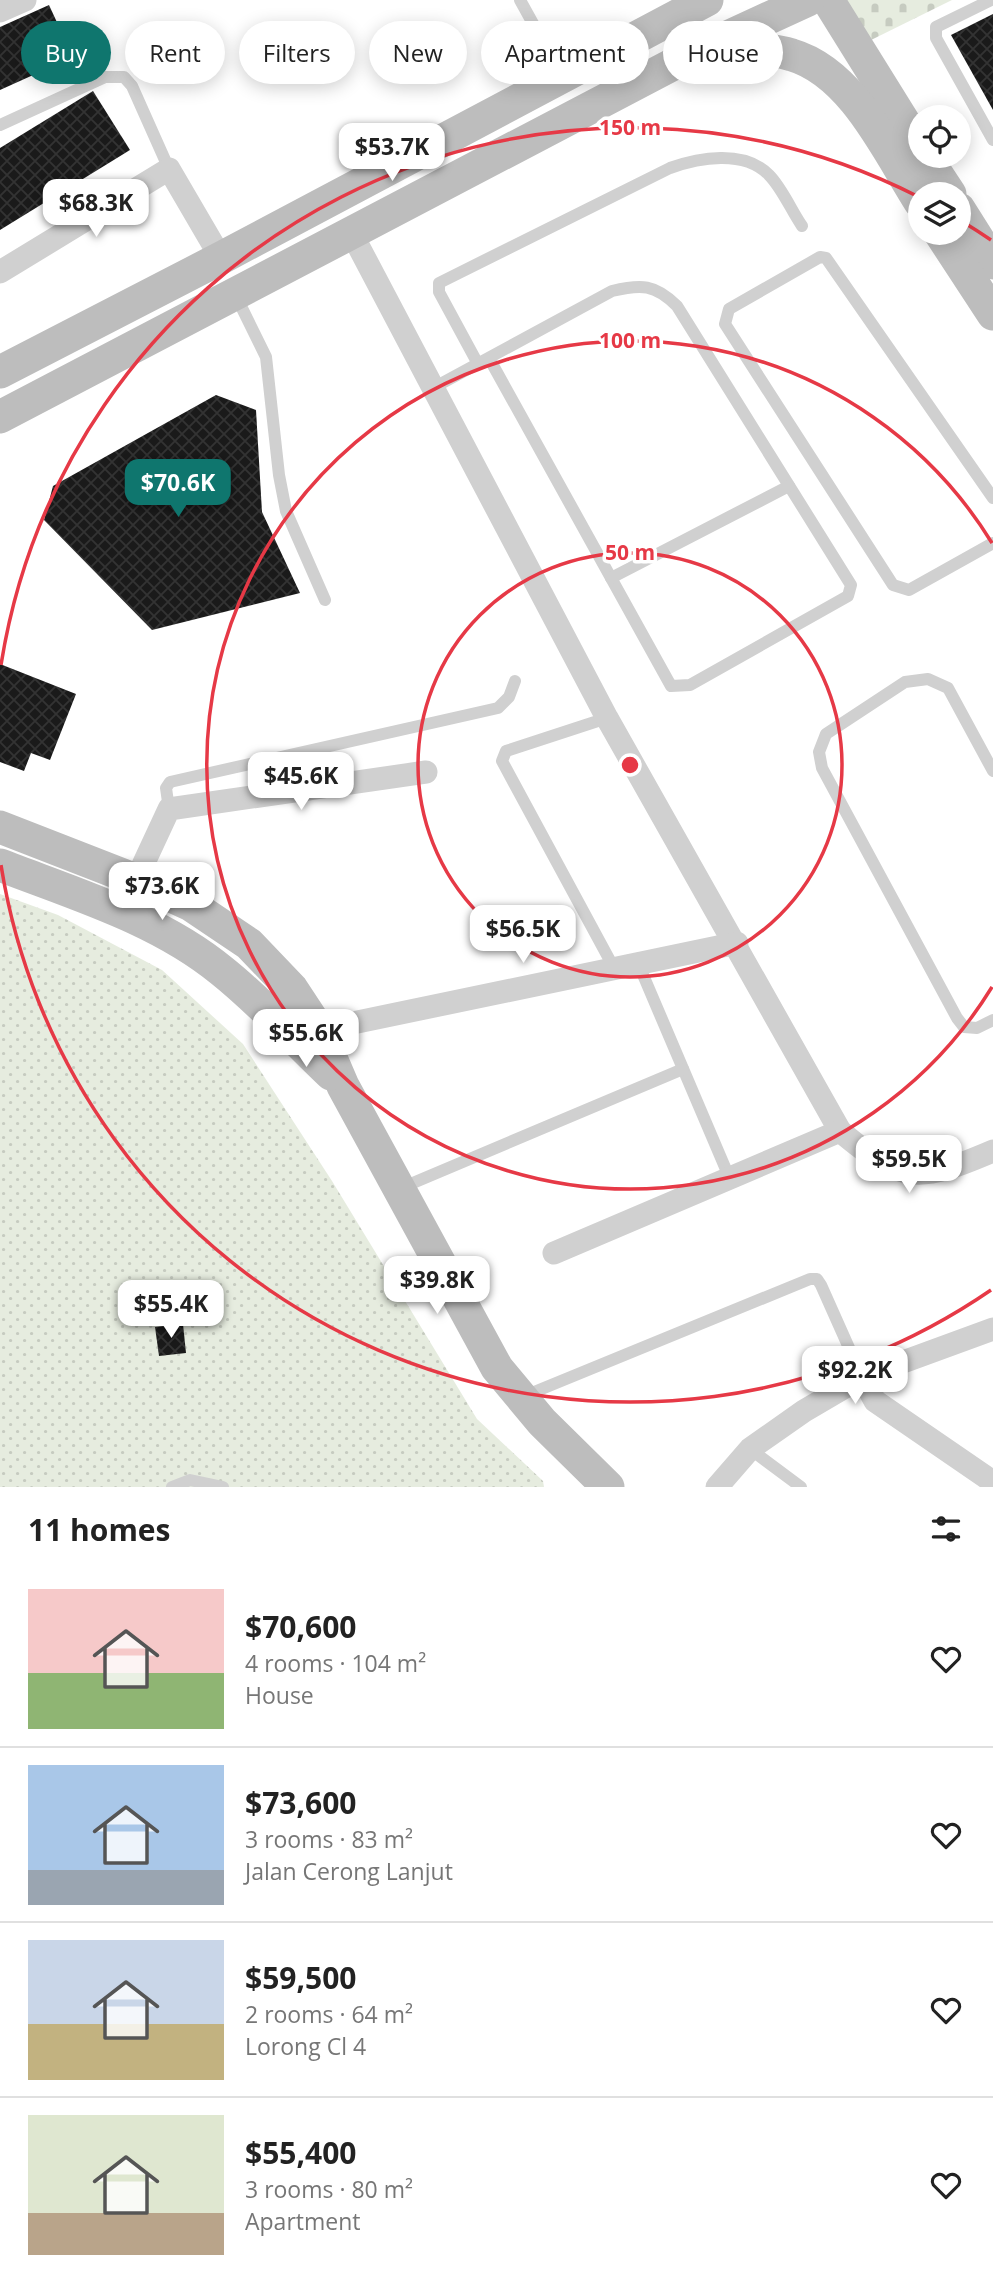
<!DOCTYPE html>
<html lang="en">
<head>
<meta charset="utf-8">
<style>
	body { margin:0; font-family:"Open Sans",sans-serif; background:#f2f2f2; color:#222; height:100vh; display:flex; flex-direction:column; font-size:26px; white-space:nowrap }
	* { box-sizing:border-box; margin:0 }
	p { font-size:23px; color:#767676 }
	.icon { flex:none; width:38px; height:38px; fill:none; stroke:currentColor; stroke-width:2; stroke-linecap:round; stroke-linejoin:round }
	.map { position:relative; height:1487px; overflow:hidden }
	.details { display:flex; flex-direction:column; background:#fff; flex:1 }
	.details>* { flex:none }
	.top-card { position:absolute; left:21px; top:21px; width:952px; height:63px; display:flex; gap:14px }
	.tools { position:absolute; left:908px; top:105px; display:grid; gap:14px }
	.tools a { display:grid; place-items:center; width:63px; height:63px; border-radius:50%; background:#fff; box-shadow:0 4px 18px #0003; font-size:35px }
	.price { position:absolute; translate:-50% -60px; padding:0 16px; border-radius:14px; background:#fff; color:#222; font-size:23px; line-height:46px; filter:drop-shadow(0 2px 4px #0008) }
	.price::after { content:''; position:absolute; left:50%; top:42px; width:21px; height:16px; margin-left:-10px; background:inherit; clip-path:polygon(0 0,100% 0,50% 100%) }
	.price.on { background:#0f766e; color:#fff }
	ul { padding:0; list-style:none }
	li { display:flex; align-items:center; gap:21px; height:175px; padding:0 28px }
	li+li { border-top:2px solid #e0e0e0 }
	li span { display:grid; place-items:center; flex:none; width:196px; height:140px; border-radius:0px; color:#555 }
	li>.icon { margin-inline-start:auto }
	span .icon { width:84px; height:84px; fill:#fffc; stroke-width:1 }
	li b { font-size:30px }
	h2 { display:flex; justify-content:space-between; align-items:center; height:84px; padding:0 28px; font-size:30px }
	.tag { padding:0 24px; border-radius:32px; background:#fff; box-shadow:0 4px 18px #0003; font-size:24px; line-height:63px }
	.tag.on { background:#0f766e; color:#fff }
	.map>svg:first-child { display:block }
</style>
</head>
<body>
<div class="map">
<svg width="993" height="1487" viewBox="0 0 993 1487">
	<defs>
		<pattern id="cemetery-stones" width="16" height="16" patternUnits="userSpaceOnUse" patternTransform="scale(1.75)"><rect width="16" height="16" fill="#e6ecdf"/><path d="M2 7V4a2 2 0 0 1 4 0v3zM10 15v-3a2 2 0 0 1 4 0v3z" fill="#c6cbc0"/></pattern>
		<pattern id="park-dots" width="8" height="8" patternUnits="userSpaceOnUse" patternTransform="scale(1.75)"><rect width="8" height="8" fill="#e6ecdf"/><path d="M2 2h.1M6 6h.1" fill="none" stroke="#c6cbc0" stroke-width="1.8" stroke-linecap="round"/></pattern>
		<pattern id="building-cross-hatch" width="8" height="8" patternUnits="userSpaceOnUse" patternTransform="scale(1.75)"><rect width="8" height="8" fill="#1a1a1a"/><path d="M0 0l8 8M0 8l8-8" fill="none" stroke="#333"/></pattern>
	</defs>
	<rect width="100%" height="100%" fill="#fff"/>
	<polygon fill="url(#cemetery-stones)" points="845,0 952,0 867,42"/>
	<polygon fill="url(#park-dots)" points="0,894 58,915 162,970 243,1044 332,1181 477,1419 543,1481 544,1487 0,1487"/>
	<g fill="url(#building-cross-hatch)">
		<polygon points="49,5 73,57 0,90 0,27"/>
		<polygon points="993,14 993,110 951,35"/>
		<polygon points="93,91 130,150 0,230 0,148"/>
		<polygon points="216,395 256,410 262,512 300,593 152,630 44,520 53,486"/>
		<polygon points="0,664 76,694 50,760 31,753 24,771 0,762"/>
		<polygon points="183,1324 186,1353 159,1356 155,1327"/>
	</g>
	<g fill="none" stroke-linecap="round" stroke-linejoin="round">
		<g stroke="#d0d0d0" stroke-width="12">
			<polyline points="520,0 562,76"/>
			<polyline points="991,0 936,27 936,38 993,140"/>
			<polyline points="0,125 105,77 124,77 132,86 169,169"/>
			<polyline points="236,296 266,357 279,475 286,511 325,600"/>
			<path d="M478,364L439,292V283L670,168C698,158 744,149 769,175C782,188 791,210 802,226"/>
			<path d="M433,388L612,291C641,284 655,284 677,306L851,585L848,596L690,685L671,686L489,358"/>
			<polyline points="993,498 826,258 820,257 729,309 725,324 893,585 909,590 993,543"/>
			<polyline points="611,578 789,486"/>
			<polyline points="607,718 506,751 502,761 614,968"/>
			<polyline points="993,771 948,688 928,679 905,682 826,734 819,752 822,768 957,1018 964,1027 977,1028 993,1020"/>
			<polyline points="169,809 166,788 170,782 498,708 509,697 515,681"/>
			<polyline points="638,963 730,1179"/>
			<polyline points="401,1188 683,1069"/>
			<polyline points="522,1397 810,1279 817,1279 821,1285 862,1377"/>
			<polyline points="750,1449 801,1487"/>
			<polyline points="172,1487 190,1480 223,1487"/>
		</g>
		<g stroke="#d0d0d0" stroke-width="23">
			<polyline points="0,11 25,0"/>
			<polyline points="352,234 607,718 840,1131 554,1253"/>
			<polyline points="0,272 169,169 221,258"/>
			<polyline points="136,880 169,809 426,772"/>
			<polyline points="319,1030 737,943"/>
			<path d="M840,1131C903,1184 918,1183 993,1151"/>
			<polyline points="862,1377 875,1401 993,1482"/>
			<polyline points="717,1487 750,1449 804,1411 862,1377 993,1329"/>
		</g>
		<g stroke="#bdbdbd" stroke-width="33">
			<polyline points="828,0 920,148"/>
			<path d="M712,47C738,49 767,47 792,55C853,73 888,152 920,202"/>
			<polyline points="925,156 950,194"/>
			<polyline points="959,209 993,263"/>
			<polyline points="940,233 993,314"/>
			<polyline points="0,372 221,258 707,0"/>
			<polyline points="0,417 706,47 808,0"/>
			<polyline points="0,827 136,880 191,905 249,944 292,989 319,1030 343,1086 497,1368 542,1422 608,1487"/>
			<path d="M0,865C75,894 159,919 222,971C261,1002 295,1040 331,1074"/>
		</g>
	</g>
	<g fill="none" stroke="#e63946" stroke-width="3.5">
		<circle cx="630" cy="765" r="212"/>
		<path d="M992 987A424 424 0 1 1 992 543"/>
		<path d="M991 1290A637 637 0 0 1 1 865M1 665A637 637 0 0 1 919 197M963 222A637 637 0 0 1 991 240"/>
	</g>
	<circle cx="630" cy="765" r="10" fill="#e63946" stroke="#fff" stroke-width="3.5"/>
	<g font-size="21" text-anchor="middle" font-weight="bold" fill="#e63946" stroke="#fff" stroke-width="7" stroke-linejoin="round" paint-order="stroke">
		<text x="630" y="135">150 m</text>
		<text x="630" y="348">100 m</text>
		<text x="630" y="560">50 m</text>
	</g>
</svg>
<div class="tools">
<a><svg class="icon" aria-label="locate" viewBox="0 0 24 24"><circle cx="12" cy="12" r="6"/><path d="M12 2v4M12 18v4M2 12h4M18 12h4"/></svg></a>
<a><svg class="icon" aria-label="layers" viewBox="0 0 24 24"><path d="M12 4l9 5-9 5-9-5zM3 14l9 5 9-5"/></svg></a>
</div>
<b class="price" style="left:392px;top:183px">$53.7K</b>
<b class="price" style="left:96px;top:239px">$68.3K</b>
<b class="price on" style="left:178px;top:519px">$70.6K</b>
<b class="price" style="left:301px;top:812px">$45.6K</b>
<b class="price" style="left:162px;top:922px">$73.6K</b>
<b class="price" style="left:523px;top:965px">$56.5K</b>
<b class="price" style="left:306px;top:1069px">$55.6K</b>
<b class="price" style="left:909px;top:1195px">$59.5K</b>
<b class="price" style="left:437px;top:1316px">$39.8K</b>
<b class="price" style="left:171px;top:1340px">$55.4K</b>
<b class="price" style="left:855px;top:1406px">$92.2K</b>
<div class="top-card">
<a class="tag on">Buy</a>
<a class="tag">Rent</a>
<a class="tag">Filters</a>
<a class="tag">New</a>
<a class="tag">Apartment</a>
<a class="tag">House</a>
</div>
</div>
<section class="details">
<h2>11 homes<svg class="icon" aria-label="filters" viewBox="0 0 24 24"><path d="M4 7h16M4 17h16"/><circle cx="9" cy="7" r="2"/><circle cx="15" cy="17" r="2"/></svg></h2>
<ul>
<li><span style="background:linear-gradient(#f6c9c9 60%,#8fb573 0)"><svg class="icon" aria-label="home" viewBox="0 0 24 24"><path d="M3 11l9-7 9 7M6 9v11h12V9"/></svg></span><div><b>$70,600</b><p>4 rooms · 104 m²</p><p>House</p></div><svg class="icon" aria-label="heart" viewBox="0 0 24 24"><path d="M12 20l-8-8c-3-5 5-10 8-4 3-6 11-1 8 4z"/></svg></li>
<li><span style="background:linear-gradient(#a9c7e8 75%,#9aa5b1 0)"><svg class="icon" aria-label="home" viewBox="0 0 24 24"><path d="M3 11l9-7 9 7M6 9v11h12V9"/></svg></span><div><b>$73,600</b><p>3 rooms · 83 m²</p><p>Jalan Cerong Lanjut</p></div><svg class="icon" aria-label="heart" viewBox="0 0 24 24"><path d="M12 20l-8-8c-3-5 5-10 8-4 3-6 11-1 8 4z"/></svg></li>
<li><span style="background:linear-gradient(#c9d6e8 60%,#c2b280 0)"><svg class="icon" aria-label="home" viewBox="0 0 24 24"><path d="M3 11l9-7 9 7M6 9v11h12V9"/></svg></span><div><b>$59,500</b><p>2 rooms · 64 m²</p><p>Lorong Cl 4</p></div><svg class="icon" aria-label="heart" viewBox="0 0 24 24"><path d="M12 20l-8-8c-3-5 5-10 8-4 3-6 11-1 8 4z"/></svg></li>
<li><span style="background:linear-gradient(#dfe7d0 70%,#b9a48a 0)"><svg class="icon" aria-label="home" viewBox="0 0 24 24"><path d="M3 11l9-7 9 7M6 9v11h12V9"/></svg></span><div><b>$55,400</b><p>3 rooms · 80 m²</p><p>Apartment</p></div><svg class="icon" aria-label="heart" viewBox="0 0 24 24"><path d="M12 20l-8-8c-3-5 5-10 8-4 3-6 11-1 8 4z"/></svg></li>
</ul>
</section>
</body>
</html>
